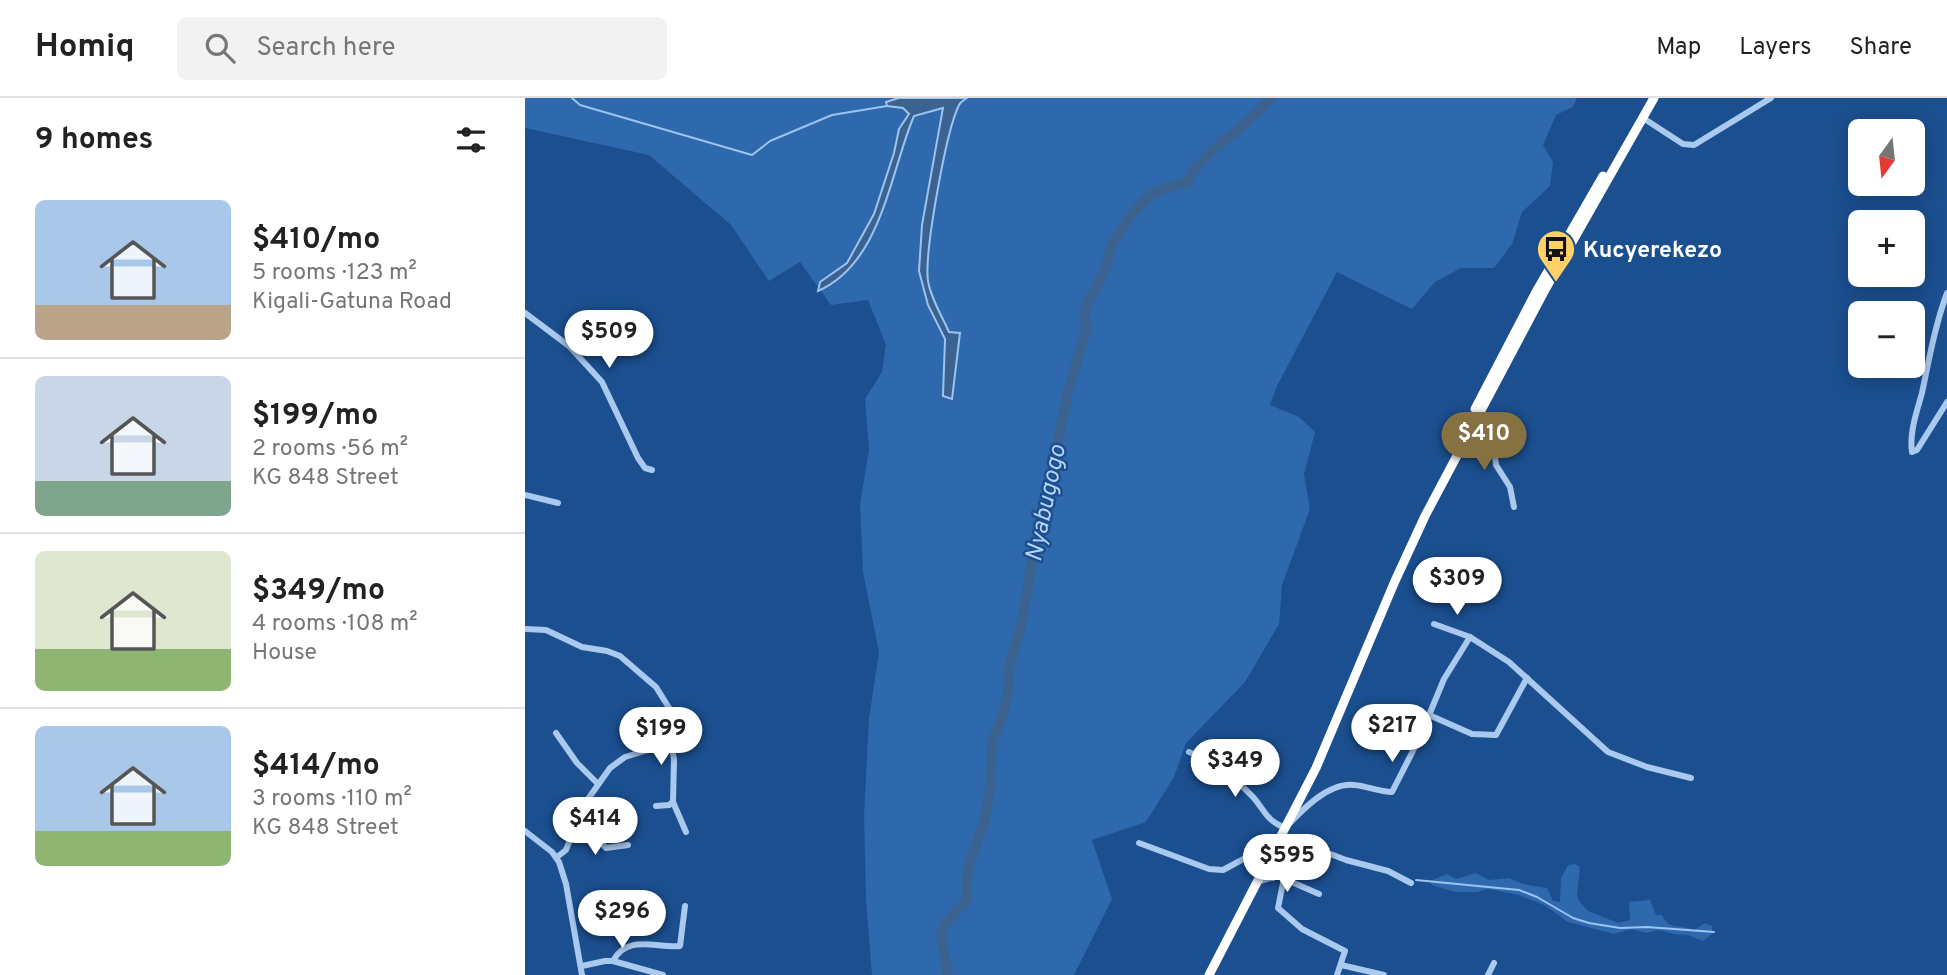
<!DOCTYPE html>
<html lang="en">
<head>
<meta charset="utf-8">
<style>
	body { margin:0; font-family:Overpass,sans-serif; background:#f2f2f2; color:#222; height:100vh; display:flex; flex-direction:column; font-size:26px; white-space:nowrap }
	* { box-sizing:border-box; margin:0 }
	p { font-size:23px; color:#767676 }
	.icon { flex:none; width:38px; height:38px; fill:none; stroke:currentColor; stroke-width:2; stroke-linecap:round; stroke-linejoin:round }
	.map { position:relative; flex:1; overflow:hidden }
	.panel { display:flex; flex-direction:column; background:#fff; width:525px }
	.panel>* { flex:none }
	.needle { width:46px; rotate:195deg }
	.buttons { position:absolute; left:1323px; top:21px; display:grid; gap:14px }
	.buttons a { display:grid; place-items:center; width:77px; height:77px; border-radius:10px; background:#fff; box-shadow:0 4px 18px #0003; font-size:35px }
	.price { position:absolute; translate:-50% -60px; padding:0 16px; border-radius:24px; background:#fff; color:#222; font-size:23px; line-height:46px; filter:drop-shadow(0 2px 4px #0008) }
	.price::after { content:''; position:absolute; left:50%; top:42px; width:21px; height:16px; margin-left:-10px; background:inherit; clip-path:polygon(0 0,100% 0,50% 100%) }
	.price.on { background:#857141; color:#fff }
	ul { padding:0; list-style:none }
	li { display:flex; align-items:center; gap:21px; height:175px; padding:0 35px }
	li+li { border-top:2px solid #e0e0e0 }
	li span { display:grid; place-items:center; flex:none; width:196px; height:140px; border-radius:10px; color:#555 }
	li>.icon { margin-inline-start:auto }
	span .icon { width:84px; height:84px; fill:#fffc; stroke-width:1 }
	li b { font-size:30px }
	h2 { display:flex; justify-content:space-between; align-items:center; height:84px; padding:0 35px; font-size:30px }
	header { display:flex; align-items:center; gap:42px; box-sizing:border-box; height:98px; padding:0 35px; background:#fff; border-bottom:2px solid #e0e0e0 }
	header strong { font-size:33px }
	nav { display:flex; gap:38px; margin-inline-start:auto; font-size:24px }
	.search { width:490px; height:63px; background:#f2f2f2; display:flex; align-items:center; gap:18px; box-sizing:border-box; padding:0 24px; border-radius:10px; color:#767676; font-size:26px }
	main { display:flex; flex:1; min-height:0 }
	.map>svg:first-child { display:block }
</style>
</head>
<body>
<header>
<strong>Homiq</strong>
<div class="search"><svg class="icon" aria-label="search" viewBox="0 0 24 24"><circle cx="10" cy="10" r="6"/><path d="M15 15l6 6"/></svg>Search here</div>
<nav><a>Map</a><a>Layers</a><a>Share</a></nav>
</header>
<main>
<section class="panel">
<h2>9 homes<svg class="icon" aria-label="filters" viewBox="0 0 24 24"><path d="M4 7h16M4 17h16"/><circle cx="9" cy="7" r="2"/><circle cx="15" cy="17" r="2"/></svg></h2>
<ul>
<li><span style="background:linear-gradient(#a9c7e8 75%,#b9a48a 0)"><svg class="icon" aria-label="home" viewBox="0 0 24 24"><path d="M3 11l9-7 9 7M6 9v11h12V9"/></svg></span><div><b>$410/mo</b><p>5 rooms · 123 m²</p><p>Kigali-Gatuna Road</p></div></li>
<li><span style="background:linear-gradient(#c9d6e8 75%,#7fa58c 0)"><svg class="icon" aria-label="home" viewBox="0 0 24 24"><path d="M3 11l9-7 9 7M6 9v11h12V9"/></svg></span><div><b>$199/mo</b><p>2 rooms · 56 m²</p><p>KG 848 Street</p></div></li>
<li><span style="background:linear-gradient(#dfe7d0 70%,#8fb573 0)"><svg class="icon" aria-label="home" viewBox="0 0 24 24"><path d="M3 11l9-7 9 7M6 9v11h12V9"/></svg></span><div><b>$349/mo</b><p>4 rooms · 108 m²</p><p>House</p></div></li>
<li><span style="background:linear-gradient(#a9c7e8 75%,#8fb573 0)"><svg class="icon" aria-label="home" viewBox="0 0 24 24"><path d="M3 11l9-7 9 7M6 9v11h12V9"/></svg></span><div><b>$414/mo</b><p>3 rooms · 110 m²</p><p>KG 848 Street</p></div></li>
</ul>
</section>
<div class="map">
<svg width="1422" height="877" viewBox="0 0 1422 877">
	<rect width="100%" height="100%" fill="#1b4f8f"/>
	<g fill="#2e69ad">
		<polygon points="0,0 1052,0 1048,9 1031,17 1018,47 1028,64 1025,88 997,114 987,146 969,170 936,170 910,184 887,211 812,174 752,288 745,307 774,319 790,334 779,376 785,411 757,487 754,526 720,584 661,645 649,679 621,724 567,742 587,801 549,877 347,877 341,801 339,717 344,621 354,554 338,474 335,407 344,351 340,301 357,274 361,247 343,202 306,207 275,164 244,183 206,127 124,57 0,30"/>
		<path d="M1050,766L1055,769L1052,797L1054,803L1063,813L1093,825L1105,822L1104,804L1125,802L1131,817H1137C1144,833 1156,826 1169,832L1180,825L1187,828V836L1178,843L1163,837L1150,836L1133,832L1121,835L1107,831L1089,836L1043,824L1019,807L994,797L963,791L952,794H930L907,787L905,783L922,776L931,781L951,775L964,782L984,780L998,786L1022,790L1028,803L1035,804L1036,780L1043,767Z"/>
	</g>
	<path fill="#3c6290" stroke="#9cc4f0" stroke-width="2" d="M374,0H442C438,3 436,3 434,7C421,33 399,156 403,183C406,201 417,218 424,234L435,235L427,301L418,298L420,241L403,207L394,173L397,127L418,10L389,18C365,74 357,165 293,193L295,184L322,165L349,116L369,55L374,31L384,16L378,10L362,8L361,4Z"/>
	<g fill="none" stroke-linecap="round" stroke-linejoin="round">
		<g stroke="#9cc4f0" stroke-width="2">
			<polyline points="47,0 55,7 227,57 245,43 307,17 362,8"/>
			<polyline points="891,782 994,792 1012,799 1048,820 1064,825 1095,830 1122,829 1189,834"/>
		</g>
		<path stroke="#3c6290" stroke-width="10" d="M423,877L416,837L420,826L441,803L443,771L460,722L466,684L467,643L477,621L483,593L484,571L497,524L517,407L525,383L543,294L561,233L560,214L562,206L580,173L587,146L604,120L624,98L639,90L661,85C680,49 721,31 746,0"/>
		<g stroke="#a9c9ee" stroke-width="6">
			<polyline points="1118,20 1158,46 1169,47 1246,0"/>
			<path d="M1422,195C1410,227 1404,262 1397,295C1392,313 1384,335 1387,354L1392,352L1422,304"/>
			<polyline points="0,215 44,248 77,284 113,360 120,370 127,372"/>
			<polyline points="948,328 963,342 969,351 971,367 985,389 989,409"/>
			<polyline points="0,397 33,405"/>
			<polyline points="909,526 945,539"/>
			<polyline points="0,531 21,532 57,549 82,553 95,558 131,589 156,629 123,652 100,659 85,670 58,708 41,752 32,759"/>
			<polyline points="904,617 947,636 971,637 1002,580"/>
			<polyline points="31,635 52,665 73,686"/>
			<path d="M664,654C689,663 710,680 728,699C741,714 740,721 760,730C776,713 803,684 829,687C842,688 854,694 867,694L895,639L919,581L945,539L984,564L1083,654L1122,669L1166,680"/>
			<polyline points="148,704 161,734"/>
			<polyline points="131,708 144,707 148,704 149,662 145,637"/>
			<polyline points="54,721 81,750 103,747"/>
			<polyline points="0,733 27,754 34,764 41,786 57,877"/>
			<polyline points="614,745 684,771 698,772 752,743"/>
			<polyline points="748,780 769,742 821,762 863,773 886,785"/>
			<polyline points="759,780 753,810 777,831 820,853 812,877"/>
			<polyline points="731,784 753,778 794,796"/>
			<path d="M88,863C102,836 131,850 155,848L160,808"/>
			<polyline points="816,867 859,877"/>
			<polyline points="57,868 80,863 88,863 138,877"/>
			<polyline points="963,877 969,865"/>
		</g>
		<g stroke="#fff" stroke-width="9">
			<polyline points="950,311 1011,194 1078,78"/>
			<polyline points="684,877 791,670 870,483 900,418 1021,190 1129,0"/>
		</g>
	</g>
	<defs>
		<g id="bus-pin" transform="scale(2.0125)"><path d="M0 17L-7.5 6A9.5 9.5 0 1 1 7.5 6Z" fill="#ffd166" stroke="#1b4f8f"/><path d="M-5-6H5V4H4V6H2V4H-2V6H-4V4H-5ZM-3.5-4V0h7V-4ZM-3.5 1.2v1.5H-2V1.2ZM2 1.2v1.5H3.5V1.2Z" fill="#111"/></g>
	</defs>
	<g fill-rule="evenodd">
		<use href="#bus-pin" x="1031" y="151"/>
	</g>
	<g text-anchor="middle" stroke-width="5" stroke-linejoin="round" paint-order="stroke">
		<g font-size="23" font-weight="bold" fill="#fff" stroke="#1b4f8f" text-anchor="start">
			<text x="1058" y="159">Kucyerekezo</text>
		</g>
		<g font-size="24" font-style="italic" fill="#b5d3f5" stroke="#1b4f8f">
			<text transform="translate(520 405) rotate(-78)" y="8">Nyabugogo</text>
		</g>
	</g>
</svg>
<div class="buttons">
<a><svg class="needle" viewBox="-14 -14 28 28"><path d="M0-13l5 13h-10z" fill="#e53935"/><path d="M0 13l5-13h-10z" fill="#767676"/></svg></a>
<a>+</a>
<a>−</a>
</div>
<b class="price" style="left:84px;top:272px">$509</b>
<b class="price on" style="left:959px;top:374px">$410</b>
<b class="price" style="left:932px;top:519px">$309</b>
<b class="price" style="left:867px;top:666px">$217</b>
<b class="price" style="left:136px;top:669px">$199</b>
<b class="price" style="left:710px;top:701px">$349</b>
<b class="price" style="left:70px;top:759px">$414</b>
<b class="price" style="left:762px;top:796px">$595</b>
<b class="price" style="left:97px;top:852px">$296</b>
</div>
</main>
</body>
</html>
